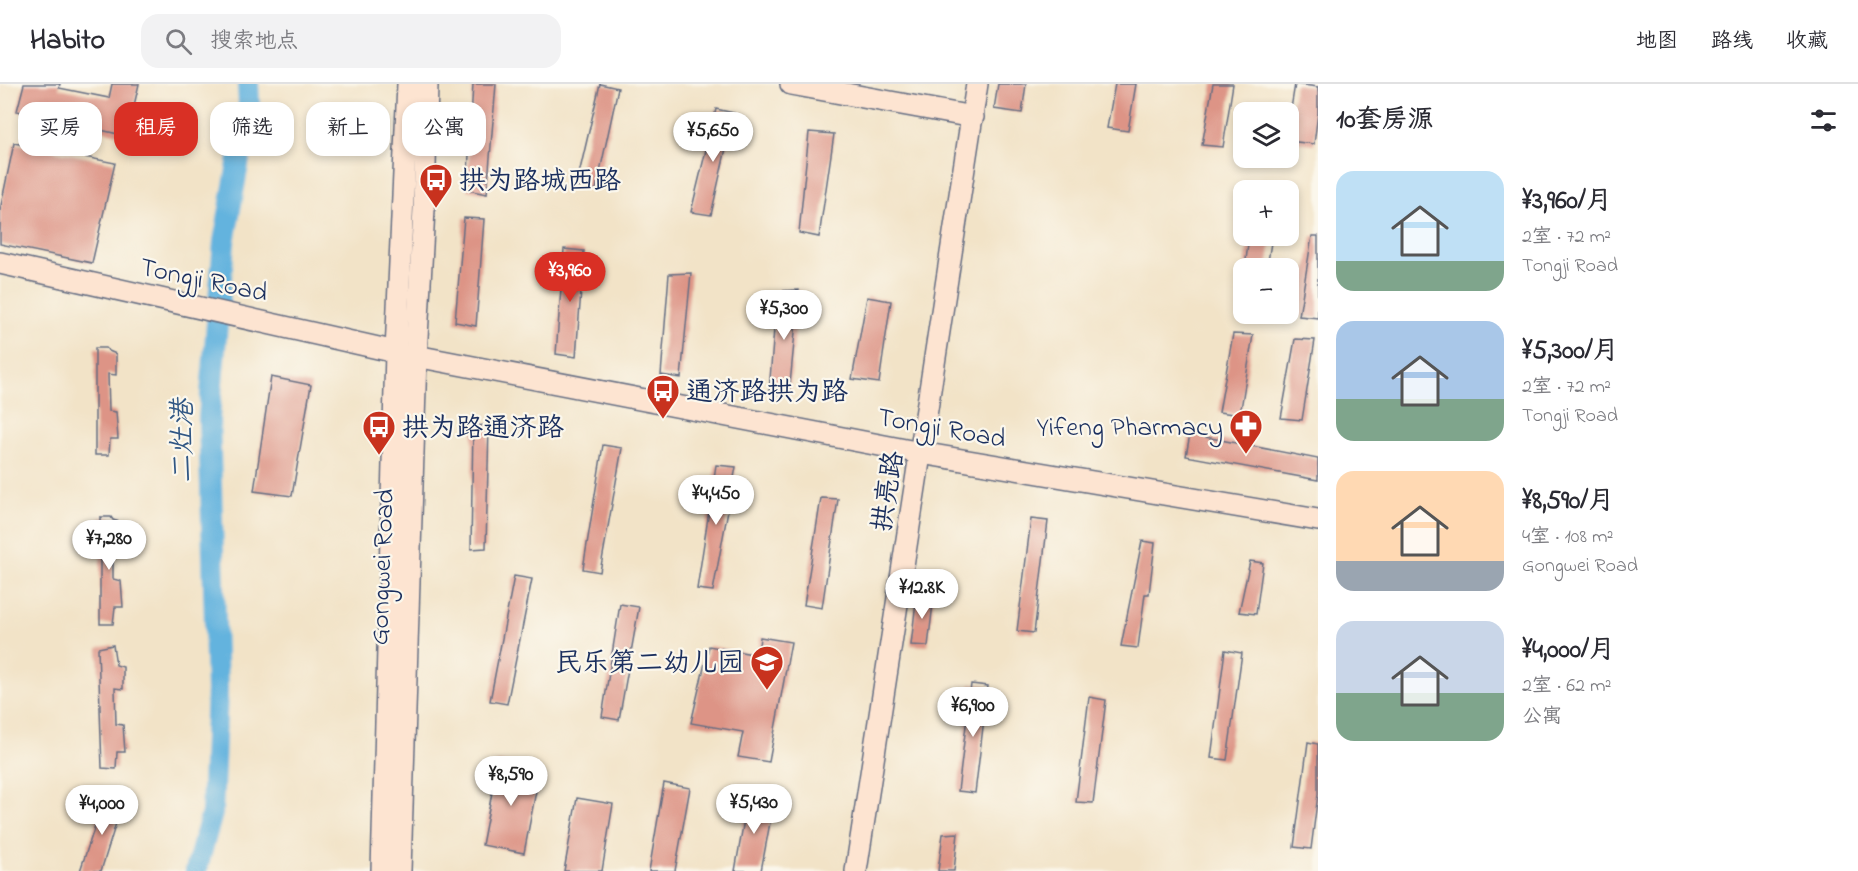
<!DOCTYPE html>
<html lang="zh">
<head>
<meta charset="utf-8">
<style>
	body { margin:0; font-family:"Indie Flower","LXGW WenKai TC",sans-serif; background:#f2f2f3; color:#2b2b33; height:100vh; display:flex; flex-direction:column; font-size:22px; white-space:nowrap }
	* { box-sizing:border-box; margin:0 }
	p { font-size:20px; color:#7c7c81 }
	.icon { flex:none; width:33px; height:33px; fill:none; stroke:currentColor; stroke-width:2; stroke-linecap:round; stroke-linejoin:round }
	.map { position:relative; flex:1; overflow:hidden }
	.panel { display:flex; flex-direction:column; background:#fff; width:540px }
	.panel>* { flex:none }
	.banner { position:absolute; left:18px; top:18px; width:570px; height:54px; display:flex; gap:12px }
	.buttons { position:absolute; left:1233px; top:18px; display:grid; gap:12px }
	.buttons a { display:grid; place-items:center; width:66px; height:66px; border-radius:12px; background:#fff; box-shadow:0 3px 9px #0003; font-size:30px }
	.price { position:absolute; translate:-50% -51px; padding:0 14px; border-radius:21px; background:#fff; color:#222; font-size:20px; line-height:39px; filter:drop-shadow(0 2px 3px #0008) }
	.price::after { content:''; position:absolute; left:50%; top:36px; width:18px; height:14px; margin-left:-9px; background:inherit; clip-path:polygon(0 0,100% 0,50% 100%) }
	.price.active { background:#d93025; color:#fff }
	ul { padding:0; list-style:none }
	li { display:flex; align-items:center; gap:18px; height:150px; padding:0 18px }
	li span { display:grid; place-items:center; flex:none; width:168px; height:120px; border-radius:18px; color:#555 }
	li>.icon { margin-inline-start:auto }
	span .icon { width:72px; height:72px; fill:#fffc; stroke-width:1 }
	li b { font-size:26px }
	h2 { display:flex; justify-content:space-between; align-items:center; height:72px; padding:0 18px; font-size:26px }
	.chip { padding:0 21px; border-radius:18px; background:#fff; box-shadow:0 3px 9px #0003; font-size:21px; line-height:54px }
	.chip.active { background:#d93025; color:#fff }
	header { display:flex; align-items:center; gap:36px; box-sizing:border-box; height:84px; padding:0 30px; background:#fff; border-bottom:2px solid #e1e1e2 }
	header strong { font-size:28px }
	nav { display:flex; gap:33px; margin-inline-start:auto; font-size:21px }
	.search { width:420px; height:54px; background:#f2f2f3; display:flex; align-items:center; gap:15px; box-sizing:border-box; padding:0 21px; border-radius:18px; color:#7c7c81; font-size:22px }
	main { display:flex; flex:1; min-height:0 }
	.map>svg:first-child { display:block }
</style>
</head>
<body>
<header>
<strong>Habito</strong>
<div class="search"><svg class="icon" aria-label="search" viewBox="0 0 24 24"><circle cx="10" cy="10" r="6"/><path d="M15 15l6 6"/></svg>搜索地点</div>
<nav><a>地图</a><a>路线</a><a>收藏</a></nav>
</header>
<main>
<div class="map">
<svg width="1318" height="787" viewBox="0 0 1318 787">
	<rect width="100%" height="100%" fill="#fbf7ec"/>
	<filter id="ink" filterUnits="userSpaceOnUse"><feTurbulence type="fractalNoise" baseFrequency=".0167" numOctaves="2"/><feDisplacementMap in="SourceGraphic" scale="12" xChannelSelector="R" yChannelSelector="G"/><feConvolveMatrix kernelMatrix="1 2 1 2 8 2 1 2 1" color-interpolation-filters="sRGB"/></filter>
	<filter id="wash" filterUnits="userSpaceOnUse"><feTurbulence type="fractalNoise" baseFrequency=".008" numOctaves="4" result="noise"/><feDisplacementMap in="SourceGraphic" scale="24" xChannelSelector="R" yChannelSelector="G"/><feGaussianBlur stdDeviation="1.35" result="paint"/><feColorMatrix in="noise" values="0 0 0 0 0 0 0 0 0 0 0 0 0 0 0 0 0 1.4 0 .05"/><feComposite in="paint" operator="in"/></filter>
	<g filter="url(#wash)">
		<rect width="100%" height="100%" fill="#f2e3c7"/>
		<g fill="none" stroke-linecap="round" stroke-linejoin="round">
			<polyline stroke="#63b3de" stroke-width="22" points="196,787 212,729 217,606 209,334 224,158 249,19 248,0"/>
		</g>
		<g id="blocks">
			<g fill="#dd9486">
				<polygon points="24,0 60,0 59,4 109,14 112,0 139,0 127,52 17,27"/>
				<polygon points="473,0 496,0 487,110 467,106"/>
				<polygon points="600,0 618,4 596,106 576,103"/>
				<polygon points="998,0 1026,0 1022,29 994,25"/>
				<polygon points="1115,0 1136,0 1128,47 1107,44"/>
				<polygon points="1213,0 1233,0 1223,63 1202,61"/>
				<polygon points="1295,0 1318,3 1318,29 1314,60 1288,57 1288,43"/>
				<polygon points="716,25 734,29 711,131 691,128"/>
				<polygon points="809,48 834,50 819,153 799,149"/>
				<polygon points="14,59 115,79 92,179 0,160 0,126"/>
				<polygon points="464,134 484,135 476,242 455,238"/>
				<polygon points="1249,152 1272,152 1267,184 1245,184"/>
				<polygon points="1312,152 1318,152 1318,234 1299,232"/>
				<polygon points="564,165 584,167 576,273 556,270"/>
				<polygon points="691,189 681,294 661,291 669,190"/>
				<polygon points="799,206 789,311 769,308 777,207"/>
				<polygon points="867,213 891,217 879,299 852,295"/>
				<polygon points="1233,250 1253,251 1240,331 1219,328"/>
				<polygon points="1295,255 1315,256 1302,336 1281,334"/>
				<polygon points="95,264 106,264 109,267 116,270 116,291 108,290 109,327 116,328 118,355 110,355 109,371 95,371"/>
				<polygon points="271,293 311,301 292,412 254,407"/>
				<polygon points="489,341 486,464 471,465 473,342"/>
				<polygon points="1190,350 1318,375 1318,396 1186,372"/>
				<polygon points="603,361 622,364 600,488 583,485"/>
				<polygon points="716,381 736,383 713,507 697,505"/>
				<polygon points="821,414 838,415 822,524 804,521"/>
				<polygon points="100,433 111,433 113,436 120,438 120,460 113,459 113,495 121,497 123,523 115,523 113,540 100,540"/>
				<polygon points="1031,435 1048,437 1034,549 1017,547"/>
				<polygon points="1142,457 1155,459 1149,510 1145,510 1138,564 1121,562"/>
				<polygon points="1250,477 1263,479 1256,530 1239,528"/>
				<polygon points="514,492 532,495 507,620 490,617"/>
				<polygon points="917,509 934,511 928,562 911,561"/>
				<polygon points="620,520 639,523 619,636 602,633"/>
				<polygon points="760,553 791,558 769,678 738,673 743,648 691,639 709,562 758,571"/>
				<polygon points="113,561 116,581 123,583 123,605 115,604 116,640 123,641 125,668 117,668 116,685 102,684 98,564"/>
				<polygon points="1225,566 1242,569 1227,676 1211,674"/>
				<polygon points="971,600 988,602 975,709 958,707"/>
				<polygon points="1089,613 1106,616 1093,719 1076,718"/>
				<polygon points="1308,658 1318,660 1318,710 1311,765 1294,763"/>
				<polygon points="498,677 540,686 524,769 482,761"/>
				<polygon points="664,699 690,704 675,787 649,787"/>
				<polygon points="105,712 122,720 101,787 80,787"/>
				<polygon points="748,713 774,717 761,787 735,787"/>
				<polygon points="577,714 613,720 602,787 564,787"/>
				<polygon points="958,749 954,787 938,787 943,750"/>
			</g>
		</g>
	</g>
	<g filter="url(#ink)">
		<use href="#blocks" fill-opacity="0" stroke="#666e83" stroke-width="1.5"/>
		<g fill="none" stroke-linecap="round" stroke-linejoin="round">
			<g stroke="#666e83" stroke-width="24">
				<g id="secondary">
					<polyline points="791,0 973,33"/>
					<polyline points="0,179 396,268"/>
					<polyline points="416,272 921,369 1318,436"/>
					<polyline points="382,787 396,268 408,0"/>
					<polyline points="400,787 416,272 424,125 427,0"/>
					<polyline points="856,787 977,0"/>
				</g>
			</g>
			<use href="#secondary" stroke="#fde4d1" stroke-width="21"/>
		</g>
	</g>
	<defs>
		<g id="bus-pin" transform="scale(1.725)"><path d="M0 17L-7.5 6A9.5 9.5 0 1 1 7.5 6Z" fill="#c8321e" stroke="#fbf7ec"/><path d="M-5-6H5V4H4V6H2V4H-2V6H-4V4H-5ZM-3.5-4V0h7V-4ZM-3.5 1.2v1.5H-2V1.2ZM2 1.2v1.5H3.5V1.2Z" fill="#fff"/></g>
		<g id="pharmacy-pin" transform="scale(1.725)"><path d="M0 17L-7.5 6A9.5 9.5 0 1 1 7.5 6Z" fill="#c8321e" stroke="#fbf7ec"/><path d="M-2-6h4v4h4v4h-4v4h-4v-4h-4v-4h4Z" fill="#fff"/></g>
		<g id="school-pin" transform="scale(1.725)"><path d="M0 17L-7.5 6A9.5 9.5 0 1 1 7.5 6Z" fill="#c8321e" stroke="#fbf7ec"/><path d="M0-5L7-2L0 1L-7-2ZM-4 1L0 2.5L4 1V4Q0 6-4 4Z" fill="#fff"/></g>
	</defs>
	<g fill-rule="evenodd">
		<use href="#bus-pin" x="436" y="96"/>
		<use href="#bus-pin" x="663" y="307"/>
		<use href="#pharmacy-pin" x="1246" y="342"/>
		<use href="#bus-pin" x="379" y="343"/>
		<use href="#school-pin" x="767" y="578"/>
	</g>
	<g text-anchor="middle" stroke-width="4.5" stroke-linejoin="round" paint-order="stroke">
		<g font-size="27" fill="#1b2f5e" stroke="#fbf7ec" text-anchor="start">
			<text x="459" y="105">拱为路城西路</text>
			<text x="686" y="316">通济路拱为路</text>
			<text x="1223" y="351" text-anchor="end">Yifeng Pharmacy</text>
			<text x="402" y="352">拱为路通济路</text>
			<text x="744" y="587" text-anchor="end">民乐第二幼儿园</text>
		</g>
		<g font-size="27" fill="#1b2f5e" stroke="#fbf7ec">
			<text transform="translate(204 195) rotate(12)" y="9">Tongji Road</text>
			<text transform="translate(942 343) rotate(10)" y="9">Tongji Road</text>
			<text transform="translate(887 407) rotate(-81)" y="9">拱亮路</text>
			<text transform="translate(381 483) rotate(-88)" y="9">Gongwei Road</text>
		</g>
		<g font-size="28" font-style="italic" fill="#315784" stroke="#fbf7ec">
			<text transform="translate(181 357) rotate(-90)" y="10">二灶港</text>
		</g>
	</g>
</svg>
<div class="buttons">
<a><svg class="icon" aria-label="layers" viewBox="0 0 24 24"><path d="M12 4l9 5-9 5-9-5zM3 14l9 5 9-5"/></svg></a>
<a>+</a>
<a>−</a>
</div>
<b class="price" style="left:713px;top:79px">¥5,650</b>
<b class="price active" style="left:570px;top:219px">¥3,960</b>
<b class="price" style="left:784px;top:257px">¥5,300</b>
<b class="price" style="left:716px;top:442px">¥4,450</b>
<b class="price" style="left:109px;top:487px">¥7,280</b>
<b class="price" style="left:922px;top:536px">¥12.8K</b>
<b class="price" style="left:973px;top:654px">¥6,900</b>
<b class="price" style="left:511px;top:723px">¥8,590</b>
<b class="price" style="left:754px;top:751px">¥5,430</b>
<b class="price" style="left:102px;top:752px">¥4,000</b>
<div class="banner">
<a class="chip">买房</a>
<a class="chip active">租房</a>
<a class="chip">筛选</a>
<a class="chip">新上</a>
<a class="chip">公寓</a>
</div>
</div>
<section class="panel">
<h2>10套房源<svg class="icon" aria-label="filters" viewBox="0 0 24 24"><path d="M4 7h16M4 17h16"/><circle cx="9" cy="7" r="2"/><circle cx="15" cy="17" r="2"/></svg></h2>
<ul>
<li><span style="background:linear-gradient(#bfe0f5 75%,#7fa58c 0)"><svg class="icon" aria-label="home" viewBox="0 0 24 24"><path d="M3 11l9-7 9 7M6 9v11h12V9"/></svg></span><div><b>¥3,960/月</b><p>2室 · 72 m²</p><p>Tongji Road</p></div></li>
<li><span style="background:linear-gradient(#a9c7e8 65%,#7fa58c 0)"><svg class="icon" aria-label="home" viewBox="0 0 24 24"><path d="M3 11l9-7 9 7M6 9v11h12V9"/></svg></span><div><b>¥5,300/月</b><p>2室 · 72 m²</p><p>Tongji Road</p></div></li>
<li><span style="background:linear-gradient(#ffd9b3 75%,#9aa5b1 0)"><svg class="icon" aria-label="home" viewBox="0 0 24 24"><path d="M3 11l9-7 9 7M6 9v11h12V9"/></svg></span><div><b>¥8,590/月</b><p>4室 · 108 m²</p><p>Gongwei Road</p></div></li>
<li><span style="background:linear-gradient(#c9d6e8 60%,#7fa58c 0)"><svg class="icon" aria-label="home" viewBox="0 0 24 24"><path d="M3 11l9-7 9 7M6 9v11h12V9"/></svg></span><div><b>¥4,000/月</b><p>2室 · 62 m²</p><p>公寓</p></div></li>
</ul>
</section>
</main>
</body>
</html>
